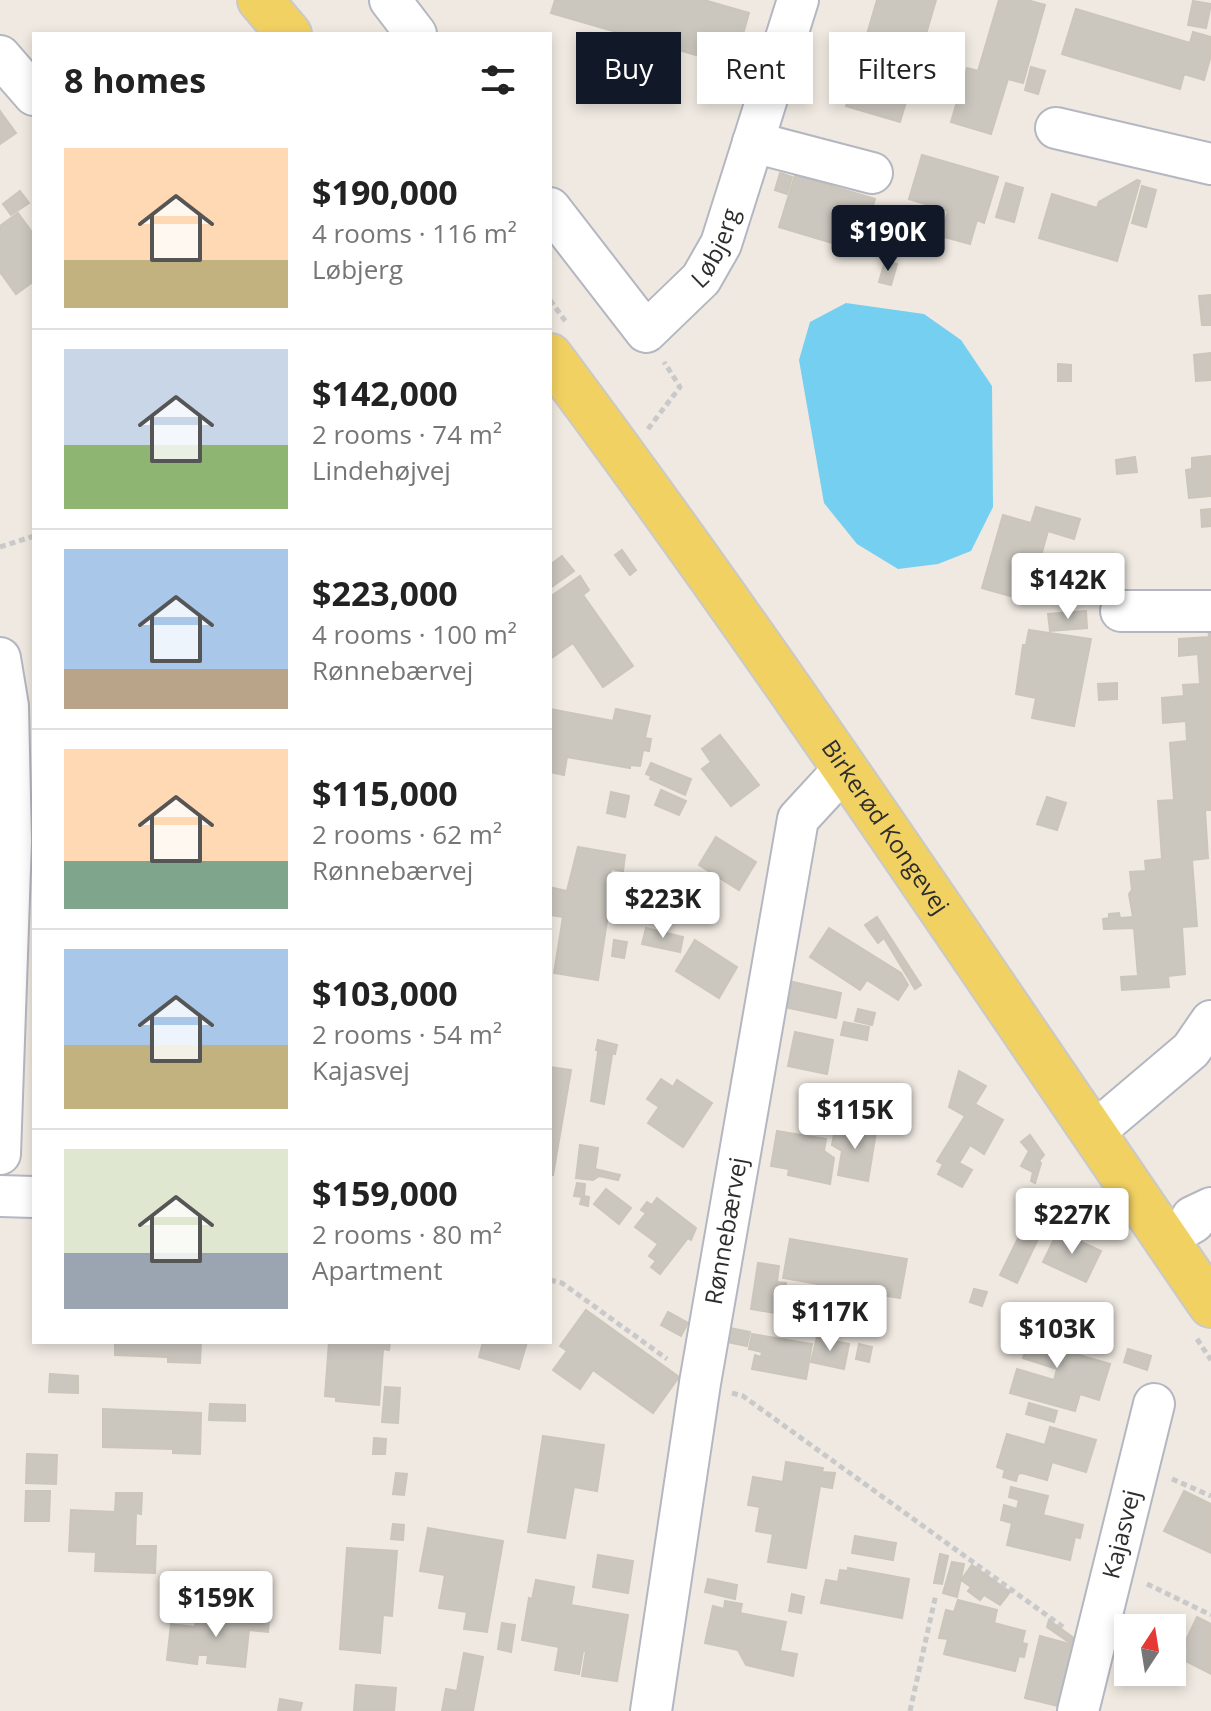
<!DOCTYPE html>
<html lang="en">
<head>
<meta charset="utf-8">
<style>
	body { margin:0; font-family:"Open Sans",sans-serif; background:#f6f6f6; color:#222; height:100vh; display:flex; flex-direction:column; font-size:30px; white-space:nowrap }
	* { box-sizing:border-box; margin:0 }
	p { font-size:26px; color:#767676 }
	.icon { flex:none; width:44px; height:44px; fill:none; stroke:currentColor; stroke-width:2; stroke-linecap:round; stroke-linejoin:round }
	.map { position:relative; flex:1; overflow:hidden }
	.sheet { position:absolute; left:32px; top:32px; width:520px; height:1312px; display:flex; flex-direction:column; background:#fff; border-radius:0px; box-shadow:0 4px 12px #0003 }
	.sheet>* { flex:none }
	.hud { position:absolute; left:576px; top:32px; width:514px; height:72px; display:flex; gap:16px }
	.needle { width:52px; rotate:12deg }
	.buttons { position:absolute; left:1114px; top:1614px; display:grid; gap:16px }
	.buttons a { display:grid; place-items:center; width:72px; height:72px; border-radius:0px; background:#fff; box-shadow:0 4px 12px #0003; font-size:40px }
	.price { position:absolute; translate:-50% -68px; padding:0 18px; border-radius:8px; background:#fff; color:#222; font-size:26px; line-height:52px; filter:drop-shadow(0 2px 4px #0008) }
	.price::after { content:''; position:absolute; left:50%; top:48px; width:24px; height:18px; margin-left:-12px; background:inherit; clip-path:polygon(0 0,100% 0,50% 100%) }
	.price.on { background:#111827; color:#fff }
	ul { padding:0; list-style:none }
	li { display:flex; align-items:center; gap:24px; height:200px; padding:0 32px }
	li+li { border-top:2px solid #e0e0e0 }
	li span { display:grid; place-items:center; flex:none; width:224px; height:160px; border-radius:0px; color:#555 }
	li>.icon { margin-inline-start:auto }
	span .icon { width:96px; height:96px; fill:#fffc; stroke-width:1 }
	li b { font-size:34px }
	h2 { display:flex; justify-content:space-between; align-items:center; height:96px; padding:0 32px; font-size:34px }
	.pill { padding:0 28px; border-radius:0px; background:#fff; box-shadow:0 4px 12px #0003; font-size:28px; line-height:72px }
	.pill.on { background:#111827; color:#fff }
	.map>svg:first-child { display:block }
</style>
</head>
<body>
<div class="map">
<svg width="1211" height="1711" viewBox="0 0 1211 1711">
	<rect width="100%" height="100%" fill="#efe9e1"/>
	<polygon fill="#75cff0" points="846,303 924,314 961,340 992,386 993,507 971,551 938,564 898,569 857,544 824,503 799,360 810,322"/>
	<g fill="#cbc7bf" stroke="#cbc5ba" stroke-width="2">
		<polygon points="555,0 704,0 749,13 734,66 551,13"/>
		<polygon points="877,0 936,0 900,122 846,106"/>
		<polygon points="999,0 1027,0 1045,5 1023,83 1008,79 991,134 951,122 967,68 978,71"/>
		<polygon points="1193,1 1211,4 1206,28 1188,25"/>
		<polygon points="1076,9 1190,43 1193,32 1211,37 1211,55 1204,80 1184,74 1180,89 1062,54"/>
		<polygon points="1031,67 1045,71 1038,94 1025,90"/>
		<polygon points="0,111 16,133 0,144"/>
		<polygon points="922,155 998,177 984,223 977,220 970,244 941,236 948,211 909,199"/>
		<polygon points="780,173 792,177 787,194 775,190"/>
		<polygon points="795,175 875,199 859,251 779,227"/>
		<polygon points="1137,180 1140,181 1117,261 1039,238 1052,194 1097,208 1099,202"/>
		<polygon points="1006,183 1023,188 1014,222 996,217"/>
		<polygon points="1142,186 1156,190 1146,227 1132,223"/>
		<polygon points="20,191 29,203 11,215 3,204"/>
		<polygon points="18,213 34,235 34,281 16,294 0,272 0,226"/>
		<polygon points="885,261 897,264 891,285 879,282"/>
		<polygon points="1211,295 1211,325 1202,325 1199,296"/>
		<polygon points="1211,353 1211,380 1196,381 1194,355"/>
		<polygon points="1058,364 1071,365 1071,381 1058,381"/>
		<polygon points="1211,456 1211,496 1189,498 1186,470 1192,469 1192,458"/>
		<polygon points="1135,457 1137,472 1117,474 1116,460"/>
		<polygon points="1036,507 1080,519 1074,539 1048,531 1028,601 982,588 1003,515 1031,523"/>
		<polygon points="1211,509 1211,526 1202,527 1201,510"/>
		<polygon points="622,550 636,570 630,575 615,555"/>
		<polygon points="562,556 574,571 550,588 550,565"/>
		<polygon points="580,576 589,590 583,595 633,666 603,687 573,643 550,659 550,597"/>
		<polygon points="1086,611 1087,628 1050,631 1048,614"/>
		<polygon points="1208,625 1211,625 1211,810 1205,810 1208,858 1192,860 1197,926 1182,927 1185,974 1168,976 1169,987 1122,990 1121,977 1138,976 1134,928 1104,929 1103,919 1109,918 1109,914 1119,913 1120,918 1133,917 1129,894 1132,890 1130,872 1146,871 1145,861 1162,859 1158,801 1174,800 1170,743 1187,741 1186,721 1163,723 1162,698 1184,696 1183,685 1200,684 1198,654 1179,656 1179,639 1209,637"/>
		<polygon points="1029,630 1091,639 1074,726 1032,718 1036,698 1016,694 1023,645 1026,645"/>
		<polygon points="1117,683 1117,699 1099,700 1098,684"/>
		<polygon points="550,709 613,721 616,709 650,716 645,738 651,739 649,751 643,750 640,766 630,765 630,768 567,757 564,775 550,772"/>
		<polygon points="720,735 759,785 731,806 702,769 711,762 702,749"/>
		<polygon points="651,763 691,779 685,795 650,779 651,776 646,774"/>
		<polygon points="661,790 686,801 679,815 655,805"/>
		<polygon points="611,792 629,796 625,817 607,813"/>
		<polygon points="1047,797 1066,803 1057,830 1037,824"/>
		<polygon points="716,837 756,862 739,890 699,865"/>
		<polygon points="578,847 625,855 623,871 611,869 610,874 614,875 598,980 554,973 563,917 550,915 553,888 567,891"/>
		<polygon points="877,917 921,985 915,989 884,938 878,943 865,925"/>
		<polygon points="646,928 683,937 680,952 642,944"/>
		<polygon points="829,928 901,973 908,985 898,1000 867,980 860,990 810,957"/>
		<polygon points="614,940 627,942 624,958 612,956"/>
		<polygon points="695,940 737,967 719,998 676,971"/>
		<polygon points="780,979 841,993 836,1018 775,1005"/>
		<polygon points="858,1009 875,1013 872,1025 855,1021"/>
		<polygon points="844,1022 869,1027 867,1040 841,1035"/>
		<polygon points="795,1032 833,1040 827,1074 788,1066"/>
		<polygon points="598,1040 617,1045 615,1054 596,1050"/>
		<polygon points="598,1052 612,1055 604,1104 591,1101"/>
		<polygon points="550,1067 571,1070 553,1175 550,1175"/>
		<polygon points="959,1071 986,1086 975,1104 1003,1120 984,1154 970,1145 959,1163 972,1170 962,1187 938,1174 943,1164 937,1161 965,1116 949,1107"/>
		<polygon points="661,1079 673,1087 677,1080 712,1103 683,1147 648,1123 659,1107 647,1099"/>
		<polygon points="831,1107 855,1111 852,1126 828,1122"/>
		<polygon points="836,1124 876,1132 868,1181 838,1175 842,1151 832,1145"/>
		<polygon points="777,1131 826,1139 824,1151 834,1158 830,1184 788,1175 789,1169 771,1166"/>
		<polygon points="1030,1135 1044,1155 1039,1161 1041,1163 1035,1183 1031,1181 1033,1172 1021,1166 1029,1151 1021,1142"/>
		<polygon points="580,1145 598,1148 595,1169 620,1175 618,1180 599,1176 593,1180 576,1178"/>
		<polygon points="577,1183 585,1184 584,1196 589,1197 588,1206 580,1204 582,1197 574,1196"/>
		<polygon points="606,1189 631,1208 619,1224 594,1204"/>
		<polygon points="1042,1190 1074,1205 1063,1229 1046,1222 1017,1283 1000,1275"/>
		<polygon points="657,1198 696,1228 691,1240 688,1238 660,1274 651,1267 656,1261 649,1256 658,1244 635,1227 646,1213 641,1210 647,1202 652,1205"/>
		<polygon points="1058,1231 1101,1251 1086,1282 1043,1262"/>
		<polygon points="790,1239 907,1259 900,1298 783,1278"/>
		<polygon points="758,1263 779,1266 777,1282 786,1283 781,1314 751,1309"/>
		<polygon points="974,1289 987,1292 982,1306 970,1302"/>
		<polygon points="586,1310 679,1377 653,1413 593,1370 580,1389 553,1370 567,1351 560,1346"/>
		<polygon points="668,1312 688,1323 681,1336 661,1325"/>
		<polygon points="1014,1321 1068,1337 1065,1351 1110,1364 1099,1400 1080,1394 1075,1411 1010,1393 1017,1369 1054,1380 1057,1369 1023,1358 1028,1341 1009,1336"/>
		<polygon points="730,1328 750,1332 747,1346 727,1342"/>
		<polygon points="752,1334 812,1344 806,1379 752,1369 755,1355 761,1357 762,1352 749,1349"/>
		<polygon points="817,1337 849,1344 844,1369 811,1362"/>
		<polygon points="115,1342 201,1342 200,1363 168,1362 168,1357 115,1355"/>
		<polygon points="329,1342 390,1342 389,1350 383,1349 379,1405 336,1401 336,1397 325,1396"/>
		<polygon points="483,1342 527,1342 519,1369 479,1357"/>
		<polygon points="859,1344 872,1347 869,1362 856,1359"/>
		<polygon points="1128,1349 1151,1356 1147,1370 1124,1362"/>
		<polygon points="50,1374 78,1376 78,1393 49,1392"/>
		<polygon points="385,1387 400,1388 398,1423 382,1422"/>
		<polygon points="1029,1403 1057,1411 1054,1422 1026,1414"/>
		<polygon points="210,1404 245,1405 245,1421 209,1420"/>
		<polygon points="103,1409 201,1413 200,1454 173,1453 173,1449 103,1447"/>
		<polygon points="1050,1427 1096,1440 1086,1472 1052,1462 1047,1480 1022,1473 1018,1474 1016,1481 1003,1477 1005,1470 997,1467 1007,1434 1045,1445"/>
		<polygon points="543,1436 604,1445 597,1491 574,1487 565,1538 528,1532"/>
		<polygon points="374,1438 386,1439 385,1454 373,1454"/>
		<polygon points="27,1454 57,1455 56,1484 26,1483"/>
		<polygon points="786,1462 823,1468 822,1472 835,1473 832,1488 820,1486 806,1568 768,1562 773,1534 756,1531 760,1507 748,1505 753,1477 783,1482"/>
		<polygon points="396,1473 407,1474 404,1495 393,1494"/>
		<polygon points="1011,1487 1048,1496 1043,1515 1083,1525 1080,1538 1075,1537 1070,1560 1007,1545 1012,1523 1001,1520 1004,1505 1017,1509 1019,1500 1009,1497"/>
		<polygon points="26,1491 50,1491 49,1521 25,1521"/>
		<polygon points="1184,1491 1211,1504 1211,1553 1164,1531"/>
		<polygon points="116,1493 142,1493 141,1514 136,1513 135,1546 156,1546 155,1573 95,1571 96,1552 69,1551 71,1510 115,1512"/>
		<polygon points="393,1524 404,1525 403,1540 391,1539"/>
		<polygon points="428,1528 503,1541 487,1632 464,1629 467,1612 439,1608 445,1575 420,1571"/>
		<polygon points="855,1536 896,1543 893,1560 852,1553"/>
		<polygon points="347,1548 397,1551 392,1616 383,1615 380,1653 340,1649"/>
		<polygon points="940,1554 948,1556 942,1584 934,1583"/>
		<polygon points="598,1555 633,1561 628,1593 593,1587"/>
		<polygon points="952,1562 964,1564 957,1597 943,1593"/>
		<polygon points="972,1565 1010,1592 1000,1605 984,1595 980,1600 968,1591 971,1587 961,1580"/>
		<polygon points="848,1568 909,1579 902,1618 821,1603 826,1580 838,1582 840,1570 848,1571"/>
		<polygon points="708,1579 737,1585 735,1599 705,1592"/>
		<polygon points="536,1580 574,1587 571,1605 628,1615 617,1681 582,1676 586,1651 583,1651 579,1674 555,1670 559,1647 522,1640 529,1598 532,1599"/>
		<polygon points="792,1594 804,1597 801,1613 789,1611"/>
		<polygon points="185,1600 221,1604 219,1619 183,1616"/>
		<polygon points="958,1600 997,1610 994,1623 1025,1631 1022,1643 1027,1644 1024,1657 1019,1656 1015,1671 944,1654 948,1639 939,1638 946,1610 954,1612"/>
		<polygon points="725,1601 742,1604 740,1613 786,1622 780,1651 797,1654 793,1676 746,1665 738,1650 705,1643 713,1606 724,1609"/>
		<polygon points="251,1605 270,1607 268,1632 249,1630 245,1667 207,1663 208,1655 198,1655 197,1664 167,1660 171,1624 195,1627 196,1618 249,1623"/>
		<polygon points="1197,1617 1211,1624 1211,1674 1178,1657"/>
		<polygon points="1049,1620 1075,1639 1073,1645 1047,1627"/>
		<polygon points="502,1623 515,1625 511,1652 498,1649"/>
		<polygon points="1040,1636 1073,1645 1058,1706 1025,1698"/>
		<polygon points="464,1653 483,1657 473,1711 442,1711 446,1689 457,1691"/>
		<polygon points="356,1685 396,1688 394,1711 354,1711"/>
		<polygon points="280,1699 302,1703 300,1711 278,1711"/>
	</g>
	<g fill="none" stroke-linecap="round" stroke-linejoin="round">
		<g stroke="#b4b7c1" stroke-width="44">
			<g id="minor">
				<polyline points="390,0 416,34"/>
				<polyline points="0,56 34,95"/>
				<polyline points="1056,128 1211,164"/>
				<polyline points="753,142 872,173"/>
				<path id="s1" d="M550,208L646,332L701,279L721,244L798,0"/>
				<polyline points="1121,611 1211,611"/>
				<polyline points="0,658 8,706 11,841 0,1154"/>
				<polyline points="1093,1133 1191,1050 1211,1021"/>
				<polyline points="0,1196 34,1197"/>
				<polyline points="1165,1239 1194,1222 1192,1217 1211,1208"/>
				<path id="s2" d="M651,1711L700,1383L798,819L844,769"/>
				<path id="s3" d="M1078,1711L1154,1404"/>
			</g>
		</g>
		<g stroke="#c9c9c9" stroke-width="48">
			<g id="major">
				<polyline points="260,0 289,34"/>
				<path id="s4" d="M550,356C781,665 993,988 1211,1305"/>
			</g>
		</g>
		<g stroke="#c9c9c9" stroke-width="5" stroke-dasharray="6 4" stroke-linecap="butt">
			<polyline points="550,300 566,322"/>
			<polyline points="648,429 680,387 664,362"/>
			<polyline points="0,547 34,536"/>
			<polyline points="550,1280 562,1283 667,1359"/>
			<polyline points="1197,1339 1211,1360"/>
			<polyline points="732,1393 743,1396 1063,1627"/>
			<polyline points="1172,1479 1211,1496"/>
			<polyline points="1147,1584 1211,1615"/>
			<polyline points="910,1711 936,1594"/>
		</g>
		<use href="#minor" stroke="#fff" stroke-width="40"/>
		<use href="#major" stroke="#f2d163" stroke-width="44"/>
	</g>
	<g text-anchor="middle" stroke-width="6" stroke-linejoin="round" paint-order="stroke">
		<g font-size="24" fill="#2e2e2e" stroke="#fff">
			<text dy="8" stroke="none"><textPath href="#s1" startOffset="268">Løbjerg</textPath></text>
			<text dy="8" stroke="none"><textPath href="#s4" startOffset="578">Birkerød Kongevej</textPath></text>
			<text dy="8" stroke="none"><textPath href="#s2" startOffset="486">Rønnebærvej</textPath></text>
			<text dy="8" stroke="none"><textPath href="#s3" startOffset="182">Kajasvej</textPath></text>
		</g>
	</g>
</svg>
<div class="buttons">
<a><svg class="needle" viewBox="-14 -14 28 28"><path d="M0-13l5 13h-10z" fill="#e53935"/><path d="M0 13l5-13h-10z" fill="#767676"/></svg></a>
</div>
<b class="price on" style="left:888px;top:273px">$190K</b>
<b class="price" style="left:1068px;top:621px">$142K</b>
<b class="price" style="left:663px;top:940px">$223K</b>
<b class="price" style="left:855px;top:1151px">$115K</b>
<b class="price" style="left:1072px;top:1256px">$227K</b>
<b class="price" style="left:830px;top:1353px">$117K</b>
<b class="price" style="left:1057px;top:1370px">$103K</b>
<b class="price" style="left:216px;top:1639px">$159K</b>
<div class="hud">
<a class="pill on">Buy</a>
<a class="pill">Rent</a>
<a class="pill">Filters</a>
</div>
<section class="sheet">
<h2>8 homes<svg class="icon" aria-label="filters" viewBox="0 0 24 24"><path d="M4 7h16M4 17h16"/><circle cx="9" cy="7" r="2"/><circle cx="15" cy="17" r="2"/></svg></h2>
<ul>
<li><span style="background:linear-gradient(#ffd9b3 70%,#c2b280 0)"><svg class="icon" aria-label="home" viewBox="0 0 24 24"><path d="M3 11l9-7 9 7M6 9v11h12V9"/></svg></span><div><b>$190,000</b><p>4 rooms · 116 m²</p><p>Løbjerg</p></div></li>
<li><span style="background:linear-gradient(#c9d6e8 60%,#8fb573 0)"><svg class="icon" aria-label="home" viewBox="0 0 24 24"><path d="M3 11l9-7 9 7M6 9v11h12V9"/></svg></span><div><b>$142,000</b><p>2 rooms · 74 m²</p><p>Lindehøjvej</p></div></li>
<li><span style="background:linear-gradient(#a9c7e8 75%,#b9a48a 0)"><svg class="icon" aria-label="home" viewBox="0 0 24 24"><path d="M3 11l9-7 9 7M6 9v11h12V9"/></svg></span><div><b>$223,000</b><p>4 rooms · 100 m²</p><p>Rønnebærvej</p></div></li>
<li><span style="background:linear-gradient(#ffd9b3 70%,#7fa58c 0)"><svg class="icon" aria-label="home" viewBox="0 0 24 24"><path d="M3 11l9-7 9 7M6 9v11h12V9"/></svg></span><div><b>$115,000</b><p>2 rooms · 62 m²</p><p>Rønnebærvej</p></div></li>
<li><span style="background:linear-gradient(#a9c7e8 60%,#c2b280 0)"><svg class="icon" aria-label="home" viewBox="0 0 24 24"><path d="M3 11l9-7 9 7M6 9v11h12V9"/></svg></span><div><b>$103,000</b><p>2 rooms · 54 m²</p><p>Kajasvej</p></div></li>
<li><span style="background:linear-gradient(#dfe7d0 65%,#9aa5b1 0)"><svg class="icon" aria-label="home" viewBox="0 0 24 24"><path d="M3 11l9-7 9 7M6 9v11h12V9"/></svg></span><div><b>$159,000</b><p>2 rooms · 80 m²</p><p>Apartment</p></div></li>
</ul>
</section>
</div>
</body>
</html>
